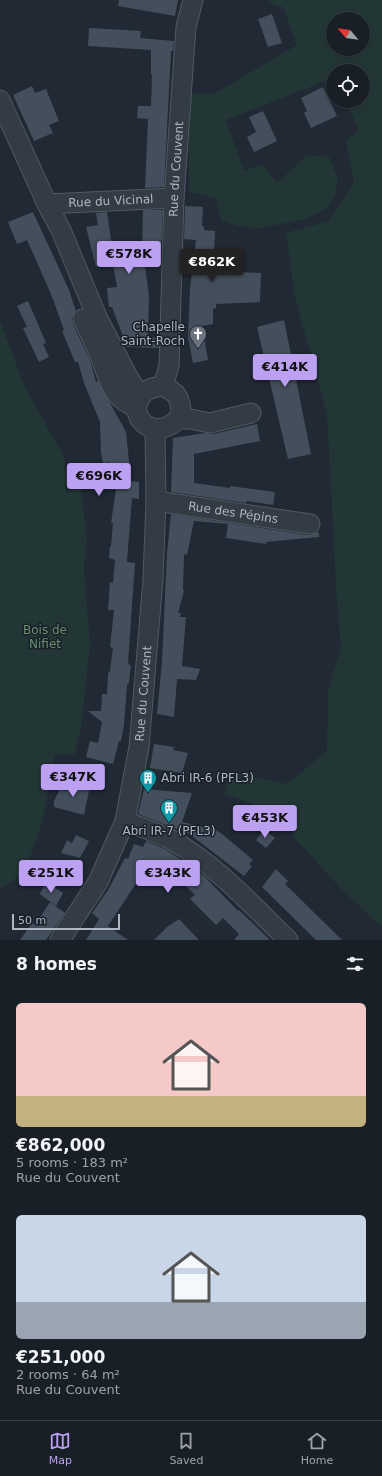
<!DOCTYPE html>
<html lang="en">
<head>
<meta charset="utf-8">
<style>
	body { margin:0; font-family:"DejaVu Sans",sans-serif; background:#21272f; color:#f1f3f6; height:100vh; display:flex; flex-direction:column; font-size:15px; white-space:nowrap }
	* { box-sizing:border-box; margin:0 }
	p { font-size:13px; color:#9fa2a7 }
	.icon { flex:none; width:22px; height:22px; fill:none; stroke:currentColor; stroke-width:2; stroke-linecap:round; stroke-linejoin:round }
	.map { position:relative; height:940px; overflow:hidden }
	.side { display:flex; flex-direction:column; background:#181f27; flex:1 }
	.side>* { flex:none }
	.needle { width:26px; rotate:299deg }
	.tools { position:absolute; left:326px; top:12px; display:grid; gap:8px }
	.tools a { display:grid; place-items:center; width:44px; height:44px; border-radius:50%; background:#181f27; box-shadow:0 2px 6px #0003,0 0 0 1px #363d44; font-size:20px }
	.scale { position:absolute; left:12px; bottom:10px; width:108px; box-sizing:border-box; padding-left:4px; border:2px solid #adb6c2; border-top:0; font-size:11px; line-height:14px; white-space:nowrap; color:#adb6c2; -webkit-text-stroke:3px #192029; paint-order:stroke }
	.price { position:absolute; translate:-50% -34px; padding:0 9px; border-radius:4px; background:#bca0f2; color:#111; font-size:13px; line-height:26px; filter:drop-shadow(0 1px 2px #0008) }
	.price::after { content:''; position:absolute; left:50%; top:24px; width:12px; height:9px; margin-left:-6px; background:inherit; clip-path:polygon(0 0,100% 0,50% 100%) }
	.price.selected { background:#222; color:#fff }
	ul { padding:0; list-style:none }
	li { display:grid; align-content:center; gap:8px; height:212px; padding:0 16px }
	li span { display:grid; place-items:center; height:124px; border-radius:6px; color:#555 }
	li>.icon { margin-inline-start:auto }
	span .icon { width:72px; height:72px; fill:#fffc; stroke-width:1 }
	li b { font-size:17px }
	h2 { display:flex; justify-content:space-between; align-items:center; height:48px; padding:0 16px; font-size:17px }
	.dock { display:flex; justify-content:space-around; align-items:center; height:56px; border-top:1px solid #363d44; background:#181f27; font-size:11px; color:#9fa2a7 }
	.dock a { display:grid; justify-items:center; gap:2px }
	.dock .selected { color:#bca0f2 }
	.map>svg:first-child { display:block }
</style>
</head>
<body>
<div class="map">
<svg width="382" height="940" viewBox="0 0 382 940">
	<rect width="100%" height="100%" fill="#202934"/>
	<g fill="#233636" fill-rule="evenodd">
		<path d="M267,0H382V927L343,891L304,848L292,836L296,819L224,794L230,772L287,784L327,751L328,690L341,647L337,602L327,414L295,298L286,233L329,221L354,183L346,141L359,130L345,101H363V71H333V78L226,120L244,171L262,164L277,183L307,155L329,157L338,178L335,196L326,209L305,219L261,228L242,227L221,221L216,198L189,192V94L215,93L297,45L283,7L276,6ZM333,19H363V49H333Z"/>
		<path d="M0,321L25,387L64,457L66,492L81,488L87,539L84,567L90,645L81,728L74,755L55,754C49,788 41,843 22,872C18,879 7,884 0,889Z"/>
	</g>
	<g fill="#434f5c">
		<polygon points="119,0 178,0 175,16 118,6"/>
		<polygon points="272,14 282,43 268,47 258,19"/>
		<polygon points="89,28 141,31 140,38 174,41 173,51 171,51 164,187 145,188 148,119 137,118 138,106 151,106 152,75 151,74 151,50 88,46"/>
		<polygon points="32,86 35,93 46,89 59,121 49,125 53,133 34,141 13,95"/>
		<polygon points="323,87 337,116 311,128 304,113 307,111 301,98"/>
		<polygon points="263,111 277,141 254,152 247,137 256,132 249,117"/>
		<polygon points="185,206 203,207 202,226 204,226 204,230 215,231 214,260 219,260 218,271 261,273 260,302 216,304 216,308 213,309 213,324 202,326 208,360 193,363 188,337 190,289 196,240 184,239"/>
		<polygon points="143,210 163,210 161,250 143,251 149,296 148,337 159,338 159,348 127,347 112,307 109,307 107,288 117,287 113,264 96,267 86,227 98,225 96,213 107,212 112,246 141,241 142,249"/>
		<polygon points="33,212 69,290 76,311 72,318 73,324 90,360 96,382 98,381 126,432 131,481 139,482 139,499 132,498 128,548 127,562 135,563 128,663 131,666 130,673 129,683 127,685 124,726 121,741 119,741 113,764 86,757 90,741 98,743 102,722 88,711 101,711 102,694 107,694 108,677 108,673 110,672 111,663 113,648 110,647 114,610 108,610 110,582 113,583 115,560 109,558 110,546 111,546 113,523 111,523 116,489 111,490 109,462 103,464 101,452 100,422 84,383 78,362 75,362 62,331 64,330 51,294 27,240 17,244 8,222"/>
		<polygon points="28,301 46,343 43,344 49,357 39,362 23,328 27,327 17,306"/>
		<polygon points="284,320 311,454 288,459 257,327"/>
		<polygon points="257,424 260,441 194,454 194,483 230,488 230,486 275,492 273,505 247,501 246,503 171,492 173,438 205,433 213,434"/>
		<polygon points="171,514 308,535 319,532 319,537 266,542 266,544 226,538 228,524 194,521 187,555 184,554 183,590 184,591 178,613 181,613 180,617 186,617 182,666 200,669 196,680 177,679 174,717 157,714 162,662 167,553"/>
		<polygon points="154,744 174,747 173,750 188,753 182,773 150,768"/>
		<polygon points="69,782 74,783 76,782 90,786 84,815 54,807 54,801 60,789 66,791"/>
		<polygon points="144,789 192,793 182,822 204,827 206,824 222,834 253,860 249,864 252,866 244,876 192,836 192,835 138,814"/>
		<polygon points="264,830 275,838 266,848 256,840"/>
		<polygon points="76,835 89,841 80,858 61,853 67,840 72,843"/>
		<polygon points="146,841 165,849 195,869 205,877 238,911 239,910 270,940 234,940 239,934 223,918 216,925 190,899 195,895 179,879 180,877 163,867 147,862 141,876 108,926 128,940 86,940 99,919 92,913 108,890 125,858 128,859 134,844 143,847"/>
		<polygon points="276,869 288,881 285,884 342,940 316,940 262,887"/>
		<polygon points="46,882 63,893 56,906 40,894"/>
		<polygon points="50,902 65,913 46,940 20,940 32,923 35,925"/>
		<polygon points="179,919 199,940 154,940 167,927"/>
	</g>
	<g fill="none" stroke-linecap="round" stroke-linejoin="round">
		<g stroke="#515963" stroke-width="21">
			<g id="minor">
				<polyline points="0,100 47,204 61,230 97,317 127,375 140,396"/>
				<path id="s1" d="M47,204L174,198"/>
				<path d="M83,319C89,331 95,343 100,356C108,376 112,400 136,407"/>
				<path id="s2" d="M163,386L169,366L174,198L186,27L193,0"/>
				<path d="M163,386C167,388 171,390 174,393C177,394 178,398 179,401C189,423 154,440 140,419C138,416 137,411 136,407C138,404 138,401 140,398C144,389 154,387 163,386Z"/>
				<polyline points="178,419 190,419 210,423 251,413"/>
				<path id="s3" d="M156,501L310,524"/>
				<path d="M125,821C140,827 155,832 170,839C214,863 252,905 288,940"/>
				<path id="s4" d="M60,940L98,882L125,821L139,747L153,579L156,501L155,429"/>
			</g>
		</g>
		<use href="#minor" stroke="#333b45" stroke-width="19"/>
	</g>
	<defs>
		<g id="church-pin" transform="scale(0.9)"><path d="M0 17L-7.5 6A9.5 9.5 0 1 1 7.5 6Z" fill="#6b7280" stroke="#192029"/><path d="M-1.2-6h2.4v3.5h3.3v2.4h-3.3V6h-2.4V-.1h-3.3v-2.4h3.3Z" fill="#fff"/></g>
		<g id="building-pin" transform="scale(0.9)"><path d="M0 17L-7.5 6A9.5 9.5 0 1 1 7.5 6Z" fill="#0f9aa8" stroke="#192029"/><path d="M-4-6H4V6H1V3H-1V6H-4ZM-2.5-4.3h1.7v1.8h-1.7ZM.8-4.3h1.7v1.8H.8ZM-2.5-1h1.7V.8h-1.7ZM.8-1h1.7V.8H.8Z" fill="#fff"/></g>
	</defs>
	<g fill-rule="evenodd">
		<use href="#church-pin" x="198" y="334"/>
		<use href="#building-pin" x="148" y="778"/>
		<use href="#building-pin" x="169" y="808"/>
	</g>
	<g text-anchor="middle" stroke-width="3" stroke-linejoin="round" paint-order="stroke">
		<g font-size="12" fill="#adb6c2" stroke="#192029">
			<text dy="4" stroke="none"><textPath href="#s2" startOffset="218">Rue du Couvent</textPath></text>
			<text dy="4" stroke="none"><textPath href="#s1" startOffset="64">Rue du Vicinal</textPath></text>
			<text dy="4" stroke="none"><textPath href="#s3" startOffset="78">Rue des Pépins</textPath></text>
			<text dy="4" stroke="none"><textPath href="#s4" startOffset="265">Rue du Couvent</textPath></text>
		</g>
		<g font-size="12" fill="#adb6c2" stroke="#192029" text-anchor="end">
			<text x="185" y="331">Chapelle<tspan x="185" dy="14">Saint-Roch</tspan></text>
			<text x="161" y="782" text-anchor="start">Abri IR-6 (PFL3)</text>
			<text x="169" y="835" text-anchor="middle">Abri IR-7 (PFL3)</text>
		</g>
		<g font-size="12" fill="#67916f" stroke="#192029">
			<text x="45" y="634">Bois de<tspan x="45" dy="14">Nifiet</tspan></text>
		</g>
	</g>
</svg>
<div class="tools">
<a><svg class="needle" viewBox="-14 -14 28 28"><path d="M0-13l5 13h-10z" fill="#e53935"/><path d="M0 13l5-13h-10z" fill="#9fa2a7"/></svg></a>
<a><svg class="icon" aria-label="locate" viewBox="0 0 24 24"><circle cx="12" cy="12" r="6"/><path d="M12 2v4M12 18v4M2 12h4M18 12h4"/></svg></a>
</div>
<div class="scale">50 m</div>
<b class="price" style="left:129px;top:275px">€578K</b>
<b class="price selected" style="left:212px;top:283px">€862K</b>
<b class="price" style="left:285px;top:388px">€414K</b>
<b class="price" style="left:99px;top:497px">€696K</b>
<b class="price" style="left:73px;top:798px">€347K</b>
<b class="price" style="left:265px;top:839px">€453K</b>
<b class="price" style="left:51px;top:894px">€251K</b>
<b class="price" style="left:168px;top:894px">€343K</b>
</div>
<section class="side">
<h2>8 homes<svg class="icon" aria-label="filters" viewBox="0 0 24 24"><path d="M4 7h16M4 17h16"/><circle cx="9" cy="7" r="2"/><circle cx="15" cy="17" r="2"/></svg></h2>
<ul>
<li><span style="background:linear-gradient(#f6c9c9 75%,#c2b280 0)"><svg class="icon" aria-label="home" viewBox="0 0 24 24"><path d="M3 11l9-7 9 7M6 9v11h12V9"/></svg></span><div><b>€862,000</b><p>5 rooms · 183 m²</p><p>Rue du Couvent</p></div></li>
<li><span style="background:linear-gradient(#c9d6e8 70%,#9aa5b1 0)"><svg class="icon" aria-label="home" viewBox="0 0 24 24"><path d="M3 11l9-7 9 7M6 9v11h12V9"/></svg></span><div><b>€251,000</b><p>2 rooms · 64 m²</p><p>Rue du Couvent</p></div></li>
</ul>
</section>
<nav class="dock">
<a class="selected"><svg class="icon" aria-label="map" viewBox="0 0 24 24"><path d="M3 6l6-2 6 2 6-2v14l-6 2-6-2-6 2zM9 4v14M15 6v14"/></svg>Map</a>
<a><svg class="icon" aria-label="saved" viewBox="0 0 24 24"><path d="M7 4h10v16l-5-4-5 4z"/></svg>Saved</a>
<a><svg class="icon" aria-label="home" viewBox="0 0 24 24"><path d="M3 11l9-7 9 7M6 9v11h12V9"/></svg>Home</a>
</nav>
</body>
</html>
